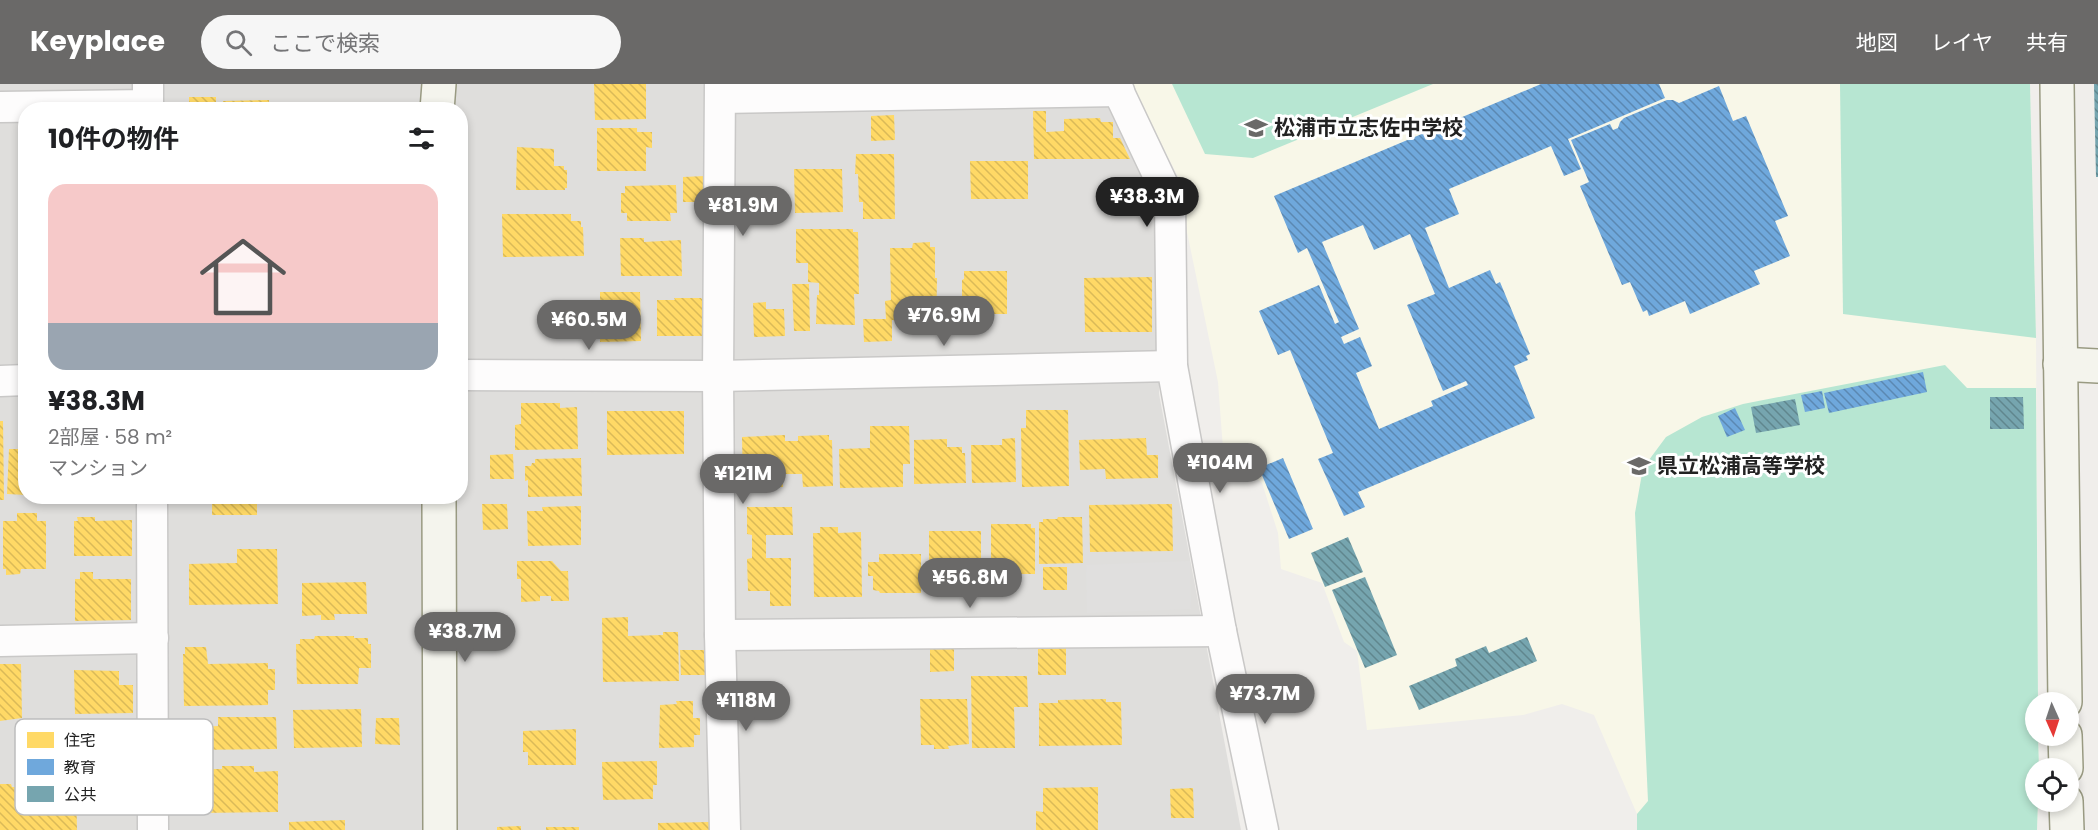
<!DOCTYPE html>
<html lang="ja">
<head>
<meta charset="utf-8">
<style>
	body { margin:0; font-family:Poppins,"Noto Sans JP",sans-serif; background:#f6f6f6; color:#202124; height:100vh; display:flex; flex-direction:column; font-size:22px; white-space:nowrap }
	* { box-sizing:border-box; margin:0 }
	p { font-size:20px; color:#757577 }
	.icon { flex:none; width:33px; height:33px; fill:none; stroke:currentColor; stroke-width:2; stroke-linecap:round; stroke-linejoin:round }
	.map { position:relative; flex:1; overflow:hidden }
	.drawer { position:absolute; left:18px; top:18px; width:450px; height:402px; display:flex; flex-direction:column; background:#fff; border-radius:24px; box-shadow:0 3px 9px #0003 }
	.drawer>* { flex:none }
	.needle { width:39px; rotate:177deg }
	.buttons { position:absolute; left:2025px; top:608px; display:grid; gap:12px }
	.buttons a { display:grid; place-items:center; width:54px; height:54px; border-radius:50%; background:#fff; box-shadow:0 3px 9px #0003; font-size:30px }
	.price { position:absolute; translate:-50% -51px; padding:0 14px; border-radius:21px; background:#6a6968; color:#fff; font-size:20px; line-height:39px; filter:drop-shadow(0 2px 3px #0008) }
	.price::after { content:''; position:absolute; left:50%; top:36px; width:18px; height:14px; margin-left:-9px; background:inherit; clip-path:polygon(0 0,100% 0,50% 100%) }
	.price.on { background:#222; color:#fff }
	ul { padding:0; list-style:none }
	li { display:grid; align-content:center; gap:12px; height:318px; padding:0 30px }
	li+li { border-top:2px solid #e0e0e0 }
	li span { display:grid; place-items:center; height:186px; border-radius:18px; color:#555 }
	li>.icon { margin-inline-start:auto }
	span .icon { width:108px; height:108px; fill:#fffc; stroke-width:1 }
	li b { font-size:26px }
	h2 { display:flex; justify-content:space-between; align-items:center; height:72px; padding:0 30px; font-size:26px }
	header { display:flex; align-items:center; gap:36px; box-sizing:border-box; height:84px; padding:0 30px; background:#6a6968; color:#fff }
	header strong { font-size:28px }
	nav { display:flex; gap:33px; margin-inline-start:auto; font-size:21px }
	.search { width:420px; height:54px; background:#f6f6f6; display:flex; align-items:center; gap:15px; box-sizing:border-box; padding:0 21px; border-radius:33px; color:#757577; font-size:22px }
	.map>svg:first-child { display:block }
</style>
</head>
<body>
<header>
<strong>Keyplace</strong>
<div class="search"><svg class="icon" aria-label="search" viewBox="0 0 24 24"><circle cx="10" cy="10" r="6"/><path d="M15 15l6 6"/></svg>ここで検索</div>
<nav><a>地図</a><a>レイヤ</a><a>共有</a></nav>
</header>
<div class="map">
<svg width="2098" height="746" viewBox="0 0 2098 746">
	<defs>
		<pattern id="homes-back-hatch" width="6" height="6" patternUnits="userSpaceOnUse" patternTransform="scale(1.5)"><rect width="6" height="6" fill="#ffd966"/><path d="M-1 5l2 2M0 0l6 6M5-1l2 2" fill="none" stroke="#daba58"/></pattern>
		<pattern id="schools-back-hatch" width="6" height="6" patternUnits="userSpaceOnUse" patternTransform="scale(1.5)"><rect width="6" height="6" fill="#6fa8dc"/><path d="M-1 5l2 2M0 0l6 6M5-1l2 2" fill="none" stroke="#5b88b2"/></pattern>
		<pattern id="public-back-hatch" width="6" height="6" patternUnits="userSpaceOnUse" patternTransform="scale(1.5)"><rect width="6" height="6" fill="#76a5af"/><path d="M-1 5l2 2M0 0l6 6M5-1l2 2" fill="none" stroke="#60868e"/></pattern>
	</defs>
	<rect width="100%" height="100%" fill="#f0eeeb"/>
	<path fill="#dfdedc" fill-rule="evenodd" d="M0,0H1101L1162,123L1159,310L1241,746H0ZM26,26H460V412H26Z"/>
	<polygon fill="#f8f7e8" points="1132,0 2030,0 2036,254 2038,618 2036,618 2036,651 2038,651 2039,684 2036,684 2036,717 2038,717 2037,746 1637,746 1637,730 1594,631 1562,620 1523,631 1367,646 1357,567 1344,558 1322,499 1281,485 1278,449 1262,399 1223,365 1218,298 1187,148 1179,95"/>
	<g fill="#b7e6d2">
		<polygon points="1172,0 1433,0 1253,74 1205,70"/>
		<polygon points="1840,0 2030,0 2036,254 1843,230"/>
		<polygon points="1945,281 1967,304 2036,304 2038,618 2036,618 2036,651 2038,651 2039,684 2036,684 2036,717 2038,717 2037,746 1637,746 1637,730 1648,717 1635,429 1643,384 1666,353 1702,333 1743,320"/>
	</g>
	<polygon fill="#e0dfde" points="1190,477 1191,525 1087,529 1086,481"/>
	<g fill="url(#homes-back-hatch)">
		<polygon points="594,0 646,0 646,35 595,36"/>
		<rect x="189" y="13" width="27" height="13"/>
		<polygon points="269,16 269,26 223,26 223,17"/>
		<polygon points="1033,27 1046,27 1046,48 1064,47 1064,35 1100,34 1101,38 1113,38 1113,54 1120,54 1130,75 1034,75"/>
		<polygon points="894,31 895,56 871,57 871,32"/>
		<polygon points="597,44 637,44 637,48 652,48 652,64 646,63 646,87 597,87"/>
		<polygon points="517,63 554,65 554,82 564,82 564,86 567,86 567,104 565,104 565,106 516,106"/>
		<polygon points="856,70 894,70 895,135 863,135 863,118 859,118 858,90 855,90"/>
		<polygon points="970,77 1028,77 1028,115 971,115"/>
		<polygon points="794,85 842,85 843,128 795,129"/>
		<polygon points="705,92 705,118 683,118 683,93"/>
		<polygon points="676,101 677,129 670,129 671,137 627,137 627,129 621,129 621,109 625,109 625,102"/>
		<polygon points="502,130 571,130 571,137 581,137 581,143 583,143 584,172 503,173"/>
		<polygon points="796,145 853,145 853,148 858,148 859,210 854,210 855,241 816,240 817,211 819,211 819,199 808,198 808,179 796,179"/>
		<polygon points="620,154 644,154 644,158 681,156 682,192 621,192"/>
		<polygon points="930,158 930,163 935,163 935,194 937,194 936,251 914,251 913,244 900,244 900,237 892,236 892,257 864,258 863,235 886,235 885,217 891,216 890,164 912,164 913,159"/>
		<polygon points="964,187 1007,187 1007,230 962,230 962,196 964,195"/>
		<polygon points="1152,193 1152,248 1085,248 1084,194"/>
		<polygon points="792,200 809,200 810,247 794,247"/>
		<polygon points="600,208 640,208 641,257 600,258"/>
		<polygon points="674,214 701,214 703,216 703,252 657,252 657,216 675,216"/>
		<polygon points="766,218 766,225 784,225 785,252 754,253 753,219"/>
		<polygon points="521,319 560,319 560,324 577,323 578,365 515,366 515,341 521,340"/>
		<polygon points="1026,326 1068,326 1069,402 1022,403 1021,344 1026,344"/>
		<polygon points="607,327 684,327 684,370 607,371"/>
		<polygon points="0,337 3,337 4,416 0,416"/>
		<polygon points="870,342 909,342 910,380 903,380 903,403 840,404 839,365 870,364"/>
		<polygon points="785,351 785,357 798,357 798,352 829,351 829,356 832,356 833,402 803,403 802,390 782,390 783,403 743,404 742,353"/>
		<polygon points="1015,354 1016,398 972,399 971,361 1002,361 1002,355"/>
		<polygon points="1146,354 1147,371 1158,371 1158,394 1106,395 1105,385 1080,386 1079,356"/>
		<polygon points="947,355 947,363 962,363 962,369 965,369 966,399 914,400 914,356"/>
		<polygon points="9,365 26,365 26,411 7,410"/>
		<polygon points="513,370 514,395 490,395 490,371"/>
		<polygon points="581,374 582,412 528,413 528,396 525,397 525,382 531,382 532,379 535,379 535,375"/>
		<polygon points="202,412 257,412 257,431 212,431 212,418 202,418"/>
		<polygon points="482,420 507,420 508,445 483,446"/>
		<polygon points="1172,420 1173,467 1090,468 1089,421"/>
		<polygon points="581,422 581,461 528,462 527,427 543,427 542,423"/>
		<polygon points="747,423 792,423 793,451 766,451 766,474 791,474 791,522 770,522 770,507 748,507 747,475 752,474 752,451 747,450"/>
		<polygon points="17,429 37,429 37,437 46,437 46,485 21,485 20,490 6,491 6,485 3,485 3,437 17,437"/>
		<polygon points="77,433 95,433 95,437 132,436 132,472 74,472 74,437 78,437"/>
		<polygon points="1058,433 1082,433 1083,479 1039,480 1039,438 1043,438 1043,435 1057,435"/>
		<polygon points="991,440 1031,440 1031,444 1035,444 1035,490 991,490"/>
		<polygon points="820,443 838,443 838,449 861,448 862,513 814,513 813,449 820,449"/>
		<polygon points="929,447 981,447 981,484 943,485 944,493 929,493"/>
		<polygon points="237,465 277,465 278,520 189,521 189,480 237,479"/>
		<polygon points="879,470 921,470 921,509 880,509 879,507 873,506 873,492 868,492 868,478 879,478"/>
		<polygon points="517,477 552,477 561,487 568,487 569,517 551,517 551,512 540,512 540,517 521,518 521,495 517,495"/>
		<rect x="1043" y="483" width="24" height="23"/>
		<polygon points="80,488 93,488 93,495 131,495 131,536 75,537 75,495 80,495"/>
		<polygon points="366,498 367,530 334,530 335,536 321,536 321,531 302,532 302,499"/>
		<polygon points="628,533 628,552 663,551 663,548 678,548 679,597 603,598 602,534"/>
		<polygon points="315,552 354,552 354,554 368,554 368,560 371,560 371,584 359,584 358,600 297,600 296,560 300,560 300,555 314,555"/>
		<polygon points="185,563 206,563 208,580 268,579 268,585 275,585 275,606 268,606 268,621 184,622 183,570 185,570"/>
		<polygon points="954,563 954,587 930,588 930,564"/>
		<rect x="1038" y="563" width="28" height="28"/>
		<polygon points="680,566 706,566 706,591 681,591"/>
		<polygon points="0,580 21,580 22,634 0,637"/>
		<polygon points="74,586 119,587 119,601 133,601 133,629 75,630"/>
		<polygon points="971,592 1027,592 1028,623 1014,623 1015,664 972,664"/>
		<polygon points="920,615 967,615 969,660 948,662 949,665 934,665 934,661 921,661"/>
		<polygon points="1106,615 1106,618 1121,618 1122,661 1039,662 1039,619 1058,619 1058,616"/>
		<polygon points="676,617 693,617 693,634 700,634 700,651 694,651 694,663 659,664 660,621 677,620"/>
		<polygon points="361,625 362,663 294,664 293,626"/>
		<polygon points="218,633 276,633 277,665 188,666 188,652 200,652 200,643 218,642"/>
		<polygon points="376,634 399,634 400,661 375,660"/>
		<polygon points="90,635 119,635 119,648 133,648 133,687 91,688"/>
		<polygon points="576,645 576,681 528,681 528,668 523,668 523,647"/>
		<polygon points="657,677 657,701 653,701 653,715 603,716 602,678"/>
		<polygon points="222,682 254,682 254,688 278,687 278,728 201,729 201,685 222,685"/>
		<polygon points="76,699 77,746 0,746 0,700 11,700 12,703 35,703 35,700 49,700 49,702"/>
		<polygon points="1098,703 1098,746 1036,746 1036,727 1043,728 1043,704"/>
		<polygon points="1193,704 1194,734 1171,734 1170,705"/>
		<polygon points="345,736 345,746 289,746 289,738"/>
		<polygon points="709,738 709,746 658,746 658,739"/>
		<polygon points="521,742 521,746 497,746 497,743"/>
		<rect x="546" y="743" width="33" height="3"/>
	</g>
	<g fill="url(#schools-back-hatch)" fill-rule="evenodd">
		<path d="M1541,0H1659L1665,14L1568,55L1581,85L1564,92L1551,62L1449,105L1459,130L1425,144L1449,204L1490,186L1496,200L1500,198L1530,270L1526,272L1528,276L1514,282L1535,334L1358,408L1365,423L1344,432L1318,375L1333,369L1290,266L1278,271L1259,227L1319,201L1335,240L1339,238L1307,164L1298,169L1274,112ZM1363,141L1374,166L1410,150L1435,210L1407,221L1443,307L1466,297L1468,301L1431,317L1433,322L1379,345L1356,289L1372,282L1360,253L1344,260L1341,253L1359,245L1322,158Z"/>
		<polygon points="1719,2 1733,37 1746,32 1788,132 1775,137 1790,172 1754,187 1760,200 1690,230 1685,217 1649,232 1647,226 1643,228 1630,198 1622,201 1580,102 1589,98 1571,56 1610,40 1613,46 1618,44 1620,38 1624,34 1667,16 1673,16 1679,19"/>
		<polygon points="1923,288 1927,308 1829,329 1824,309"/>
		<polygon points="1822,307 1825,324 1805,328 1801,311"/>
		<polygon points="1735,324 1745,346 1727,353 1718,332"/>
		<polygon points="1283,374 1313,445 1289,455 1259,384"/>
	</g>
	<g fill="url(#public-back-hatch)">
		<polygon points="2094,0 2098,0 2098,93 2096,93"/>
		<polygon points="1990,313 2023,313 2024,345 1990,345"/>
		<polygon points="1795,315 1800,341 1756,349 1751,323"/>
		<polygon points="1348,453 1363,488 1325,503 1311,469"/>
		<polygon points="1365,493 1397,571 1365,584 1332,506"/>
		<polygon points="1527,553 1537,577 1419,626 1409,602 1457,582 1455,575 1486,562 1489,569"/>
	</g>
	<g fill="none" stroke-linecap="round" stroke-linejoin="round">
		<g stroke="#c9c8c7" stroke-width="33">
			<g id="street">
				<polyline points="720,0 718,292 720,551 725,746"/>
				<polyline points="1115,0 1170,116 1172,282 1221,547 1263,746"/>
				<polyline points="721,14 1119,7"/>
				<polyline points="0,23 148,21 148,0"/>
				<polyline points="460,291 718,292 1172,282"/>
				<polyline points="0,297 26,296"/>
				<polyline points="152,412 153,746"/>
				<polyline points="720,551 1221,547"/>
				<polyline points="0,557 153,554"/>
			</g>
		</g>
		<g stroke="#999a82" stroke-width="36">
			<g id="secondary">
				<polyline points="2057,0 2065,618"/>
				<polyline points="437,26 439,0"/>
				<polyline points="2060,280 2098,282"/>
				<polyline points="439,412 440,746"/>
				<polyline points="2065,651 2066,684"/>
				<polyline points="2066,717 2067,746"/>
			</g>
		</g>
		<use href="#street" stroke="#fdfcfc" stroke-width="30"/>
		<use href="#secondary" stroke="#f4f4ed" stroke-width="33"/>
	</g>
	<defs>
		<g id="school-bare" transform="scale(1.8)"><path d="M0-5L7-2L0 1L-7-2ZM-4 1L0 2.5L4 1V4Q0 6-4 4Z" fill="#6a6968" stroke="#fff" stroke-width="2.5" paint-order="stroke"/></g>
	</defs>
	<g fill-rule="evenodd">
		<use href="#school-bare" x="1256" y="44"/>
		<use href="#school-bare" x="1639" y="382"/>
	</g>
	<g text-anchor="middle" stroke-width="6" stroke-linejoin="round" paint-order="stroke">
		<g font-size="21" font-weight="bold" fill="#222" stroke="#fff" text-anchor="start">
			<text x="1274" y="51">松浦市立志佐中学校</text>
			<text x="1657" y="389">県立松浦高等学校</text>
		</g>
	</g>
	<rect x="15" y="635" width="198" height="96" rx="9" fill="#fff" stroke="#bdbdbd" stroke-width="1.5"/>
	<rect x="27" y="648" width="27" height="16" fill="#ffd966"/>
	<rect x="27" y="675" width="27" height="16" fill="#6fa8dc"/>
	<rect x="27" y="702" width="27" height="16" fill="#76a5af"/>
	<g font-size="16" fill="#222">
		<text x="64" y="662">住宅</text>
		<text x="64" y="689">教育</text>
		<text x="64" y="716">公共</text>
	</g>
</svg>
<div class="buttons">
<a><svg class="needle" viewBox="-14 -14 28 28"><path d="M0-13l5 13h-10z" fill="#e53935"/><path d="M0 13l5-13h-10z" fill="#757577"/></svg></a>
<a><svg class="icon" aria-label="locate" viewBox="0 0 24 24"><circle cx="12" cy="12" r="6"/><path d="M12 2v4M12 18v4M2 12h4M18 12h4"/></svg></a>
</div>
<b class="price on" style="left:1147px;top:144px">¥38.3M</b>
<b class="price" style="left:743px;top:153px">¥81.9M</b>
<b class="price" style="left:944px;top:263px">¥76.9M</b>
<b class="price" style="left:589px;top:267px">¥60.5M</b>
<b class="price" style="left:1220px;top:410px">¥104M</b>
<b class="price" style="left:743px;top:421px">¥121M</b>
<b class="price" style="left:970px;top:525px">¥56.8M</b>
<b class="price" style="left:465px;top:579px">¥38.7M</b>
<b class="price" style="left:1265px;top:641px">¥73.7M</b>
<b class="price" style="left:746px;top:648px">¥118M</b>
<section class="drawer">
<h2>10件の物件<svg class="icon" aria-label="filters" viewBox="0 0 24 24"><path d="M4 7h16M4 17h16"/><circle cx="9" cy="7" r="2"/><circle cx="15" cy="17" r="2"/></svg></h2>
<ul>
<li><span style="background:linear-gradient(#f6c9c9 75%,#9aa5b1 0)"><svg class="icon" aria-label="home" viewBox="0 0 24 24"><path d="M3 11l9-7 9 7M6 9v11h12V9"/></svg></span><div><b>¥38.3M</b><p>2部屋 · 58 m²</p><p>マンション</p></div></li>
</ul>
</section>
</div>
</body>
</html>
